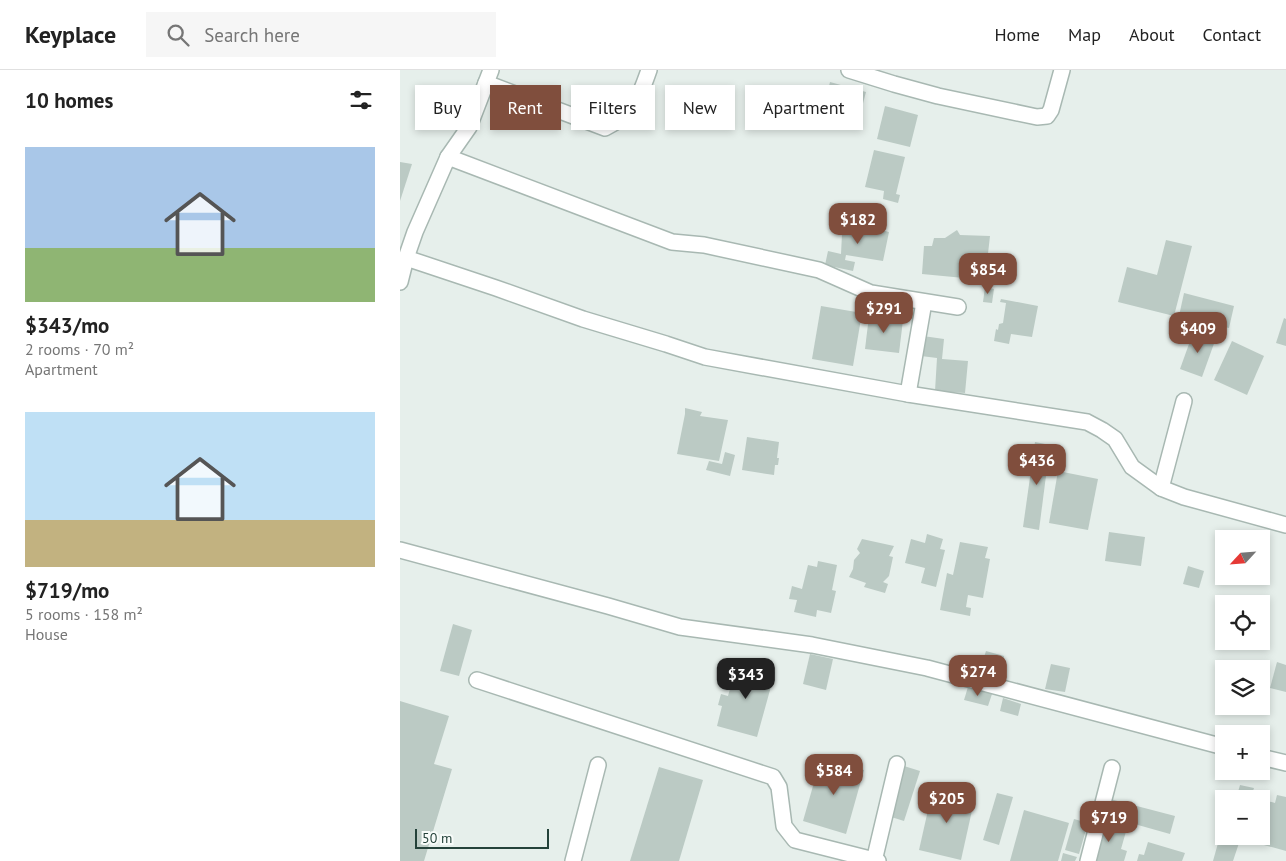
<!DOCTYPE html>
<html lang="en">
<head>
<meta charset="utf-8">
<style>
	body { margin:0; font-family:"PT Sans",sans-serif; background:#f6f6f6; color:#222; height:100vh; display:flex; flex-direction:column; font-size:19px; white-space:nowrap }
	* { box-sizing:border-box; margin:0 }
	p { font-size:16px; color:#767676 }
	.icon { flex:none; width:28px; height:28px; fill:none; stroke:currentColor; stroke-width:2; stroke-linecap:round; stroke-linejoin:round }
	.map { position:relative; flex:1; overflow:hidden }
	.details { display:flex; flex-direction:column; background:#fff; width:400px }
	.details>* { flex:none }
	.guide { position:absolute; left:15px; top:15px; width:475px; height:45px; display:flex; gap:10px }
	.needle { width:32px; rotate:244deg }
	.fabs { position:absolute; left:815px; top:460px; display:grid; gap:10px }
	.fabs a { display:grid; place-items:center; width:55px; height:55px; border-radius:0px; background:#fff; box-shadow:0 2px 8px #0003; font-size:25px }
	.scale { position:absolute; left:15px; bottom:12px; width:134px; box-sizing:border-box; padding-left:5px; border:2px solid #24423a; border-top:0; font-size:14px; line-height:18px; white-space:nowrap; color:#24423a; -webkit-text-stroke:4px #f7fbf9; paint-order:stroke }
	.price { position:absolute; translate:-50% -42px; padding:0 11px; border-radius:10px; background:#804e3d; color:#fff; font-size:16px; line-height:32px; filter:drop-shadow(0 1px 2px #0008) }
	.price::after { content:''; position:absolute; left:50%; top:30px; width:15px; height:11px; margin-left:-8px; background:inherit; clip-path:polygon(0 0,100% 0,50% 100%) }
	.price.on { background:#222; color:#fff }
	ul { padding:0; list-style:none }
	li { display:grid; align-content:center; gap:10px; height:265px; padding:0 25px }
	li span { display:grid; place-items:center; height:155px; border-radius:0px; color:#555 }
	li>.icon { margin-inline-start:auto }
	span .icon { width:90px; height:90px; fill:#fffc; stroke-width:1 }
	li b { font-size:21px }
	h2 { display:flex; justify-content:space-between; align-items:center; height:60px; padding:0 25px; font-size:21px }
	.chip { padding:0 18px; border-radius:0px; background:#fff; box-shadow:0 2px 8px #0003; font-size:18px; line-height:45px }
	.chip.on { background:#804e3d; color:#fff }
	header { display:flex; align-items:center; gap:30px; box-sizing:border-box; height:70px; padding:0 25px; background:#fff; border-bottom:1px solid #e0e0e0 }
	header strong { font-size:24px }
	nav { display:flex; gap:28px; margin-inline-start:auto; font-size:18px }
	.search { width:350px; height:45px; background:#f6f6f6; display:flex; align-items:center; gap:12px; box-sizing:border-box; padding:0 18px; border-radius:0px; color:#767676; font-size:19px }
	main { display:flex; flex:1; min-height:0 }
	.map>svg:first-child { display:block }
</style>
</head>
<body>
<header>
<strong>Keyplace</strong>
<div class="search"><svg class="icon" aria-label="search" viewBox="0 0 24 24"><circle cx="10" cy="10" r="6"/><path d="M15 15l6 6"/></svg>Search here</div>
<nav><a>Home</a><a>Map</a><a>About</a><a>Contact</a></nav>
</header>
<main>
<section class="details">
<h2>10 homes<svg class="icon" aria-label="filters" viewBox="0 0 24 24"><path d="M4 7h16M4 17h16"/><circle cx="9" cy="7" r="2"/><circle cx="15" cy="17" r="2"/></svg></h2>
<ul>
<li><span style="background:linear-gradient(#a9c7e8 65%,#8fb573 0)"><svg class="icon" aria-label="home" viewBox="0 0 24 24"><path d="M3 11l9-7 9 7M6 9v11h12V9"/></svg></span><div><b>$343/mo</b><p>2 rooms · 70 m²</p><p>Apartment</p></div></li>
<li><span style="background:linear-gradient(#bfe0f5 70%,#c2b280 0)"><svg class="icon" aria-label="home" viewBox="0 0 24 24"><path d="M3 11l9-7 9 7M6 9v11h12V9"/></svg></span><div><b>$719/mo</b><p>5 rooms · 158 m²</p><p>House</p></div></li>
</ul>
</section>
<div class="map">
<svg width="886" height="791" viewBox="0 0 886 791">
	<rect width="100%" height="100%" fill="#e6efeb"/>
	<g fill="#bbcac4">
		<polygon points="430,12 466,22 461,41 425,31"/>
		<polygon points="485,36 518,45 510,77 477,69"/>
		<polygon points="474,80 505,87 496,124 500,125 498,133 483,129 484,121 465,117"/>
		<polygon points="0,92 12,94 0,131"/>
		<polygon points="439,149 489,162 483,191 446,185 445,190 455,192 453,201 425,195 428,181 441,184 442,164 439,163"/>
		<polygon points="557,160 560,165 590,166 585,210 522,204 524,176 532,176 534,168 545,168"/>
		<polygon points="766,170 792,176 774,246 718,232 727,197 757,205"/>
		<polygon points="585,217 594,219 592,233 583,232"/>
		<polygon points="784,223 834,236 829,258 779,246"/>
		<polygon points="601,229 638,236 632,267 611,264 609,274 594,271 596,259 598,260 599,254 603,253 606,233 600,232"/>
		<polygon points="421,236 462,243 453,296 412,289"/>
		<polygon points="469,246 503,250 499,283 465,279"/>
		<polygon points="884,248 886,249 886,276 876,273"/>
		<polygon points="794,260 816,268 802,307 780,299"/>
		<polygon points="523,266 544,269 542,289 568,291 565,323 535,321 537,288 521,286"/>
		<polygon points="832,271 864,286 847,325 814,310"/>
		<polygon points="285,338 302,342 300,346 328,350 319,391 277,384 285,344"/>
		<polygon points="347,367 379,372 377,388 379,388 378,395 375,395 374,405 342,400"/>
		<polygon points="635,372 650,375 639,460 623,457"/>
		<polygon points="325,382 335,385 330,406 306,400 309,391 322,394"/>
		<polygon points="658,401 698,409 688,460 649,453"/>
		<polygon points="709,462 745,467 741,496 705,491"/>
		<polygon points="527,464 543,469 540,479 545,480 536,517 521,513 525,498 505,493 511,469 525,473"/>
		<polygon points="462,469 494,476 489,486 493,487 489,506 483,512 488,514 485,523 464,517 466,513 449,507 453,499 454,490 460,483 457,479"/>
		<polygon points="560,472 588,477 585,488 590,489 583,528 568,525 566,537 571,538 570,546 540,540 547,503 553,505"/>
		<polygon points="418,491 437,495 432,520 436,521 431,543 417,540 416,547 394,542 397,530 389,529 392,516 402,519 408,495 417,497"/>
		<polygon points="788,496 804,501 799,518 783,514"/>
		<polygon points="53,554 72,560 59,606 40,601"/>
		<polygon points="586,581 604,586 600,606 576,601 579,591 582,587 584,587"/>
		<polygon points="410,584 433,589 426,620 403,614"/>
		<polygon points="338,591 375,602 357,667 317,656 322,636 318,635 321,624 328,626"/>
		<polygon points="877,592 886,595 886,622 870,618"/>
		<polygon points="651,594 670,598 665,622 645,619"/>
		<polygon points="568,617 592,624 588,636 564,630"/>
		<polygon points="603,628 621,634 618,646 600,641"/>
		<polygon points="0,631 49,646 34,694 52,699 24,791 0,791"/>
		<polygon points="421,688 464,700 446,764 403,751"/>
		<polygon points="504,696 520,701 504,751 488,746"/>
		<polygon points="259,697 303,710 279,791 230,791"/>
		<polygon points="840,715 854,718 851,727 857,729 836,729"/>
		<polygon points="533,718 575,727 561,790 519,780"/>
		<polygon points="597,723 613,727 599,775 583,770"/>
		<polygon points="877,725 886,727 886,781 835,767 861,766 861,729 875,733"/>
		<polygon points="710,729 775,746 770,764 706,746"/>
		<polygon points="624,740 669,753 658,791 610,791"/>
		<polygon points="674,749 688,753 679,784 665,780"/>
		<polygon points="700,750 727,758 721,779 727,781 724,791 689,791"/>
		<polygon points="820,766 839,773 833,791 813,791"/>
		<polygon points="748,772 785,783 782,791 737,791 739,784 744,785"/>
		<polygon points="663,783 677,787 675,791 661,791"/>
	</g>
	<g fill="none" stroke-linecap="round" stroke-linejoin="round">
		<g stroke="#a8b8b2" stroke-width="18">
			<g id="minor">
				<polyline points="449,0 494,14 538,26 637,47 647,46 651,40 662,0"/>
				<path d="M86,13L205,58C234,44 239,29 249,0"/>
				<polyline points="48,87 272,172 304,175 419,200 471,223 558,237"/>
				<polyline points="6,188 96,218 183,249 266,274 305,287 508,324 687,352 702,360 715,369 732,397 761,418 784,427 886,455"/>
				<polyline points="0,212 6,188 15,162 48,87 69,57 91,0"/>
				<polyline points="508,324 524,232"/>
				<polyline points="761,418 784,331"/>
				<polyline points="0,480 208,536 280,557 412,575 527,598 824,677"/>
				<polyline points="77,610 373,707 379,717 384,756 395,770 478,791"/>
				<polyline points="861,687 886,693"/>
				<polyline points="173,791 198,695"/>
				<polyline points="474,791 497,694"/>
				<polyline points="688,791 712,698"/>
			</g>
		</g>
		<use href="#minor" stroke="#fff" stroke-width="15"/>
	</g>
</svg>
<div class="fabs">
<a><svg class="needle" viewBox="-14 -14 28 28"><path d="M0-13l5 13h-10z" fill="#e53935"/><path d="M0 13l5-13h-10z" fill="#767676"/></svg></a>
<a><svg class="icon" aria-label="locate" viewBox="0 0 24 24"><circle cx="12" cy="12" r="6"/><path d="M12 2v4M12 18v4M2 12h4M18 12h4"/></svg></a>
<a><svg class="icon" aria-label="layers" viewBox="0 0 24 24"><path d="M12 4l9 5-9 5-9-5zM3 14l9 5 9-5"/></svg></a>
<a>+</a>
<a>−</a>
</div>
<div class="scale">50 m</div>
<b class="price" style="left:458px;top:175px">$182</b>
<b class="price" style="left:588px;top:225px">$854</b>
<b class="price" style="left:484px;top:264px">$291</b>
<b class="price" style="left:798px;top:284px">$409</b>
<b class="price" style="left:637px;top:416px">$436</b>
<b class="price" style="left:578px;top:627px">$274</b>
<b class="price on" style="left:346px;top:630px">$343</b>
<b class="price" style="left:434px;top:726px">$584</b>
<b class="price" style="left:547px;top:754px">$205</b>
<b class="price" style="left:709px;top:773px">$719</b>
<div class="guide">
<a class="chip">Buy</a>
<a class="chip on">Rent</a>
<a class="chip">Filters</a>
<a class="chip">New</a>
<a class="chip">Apartment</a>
</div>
</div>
</main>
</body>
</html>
